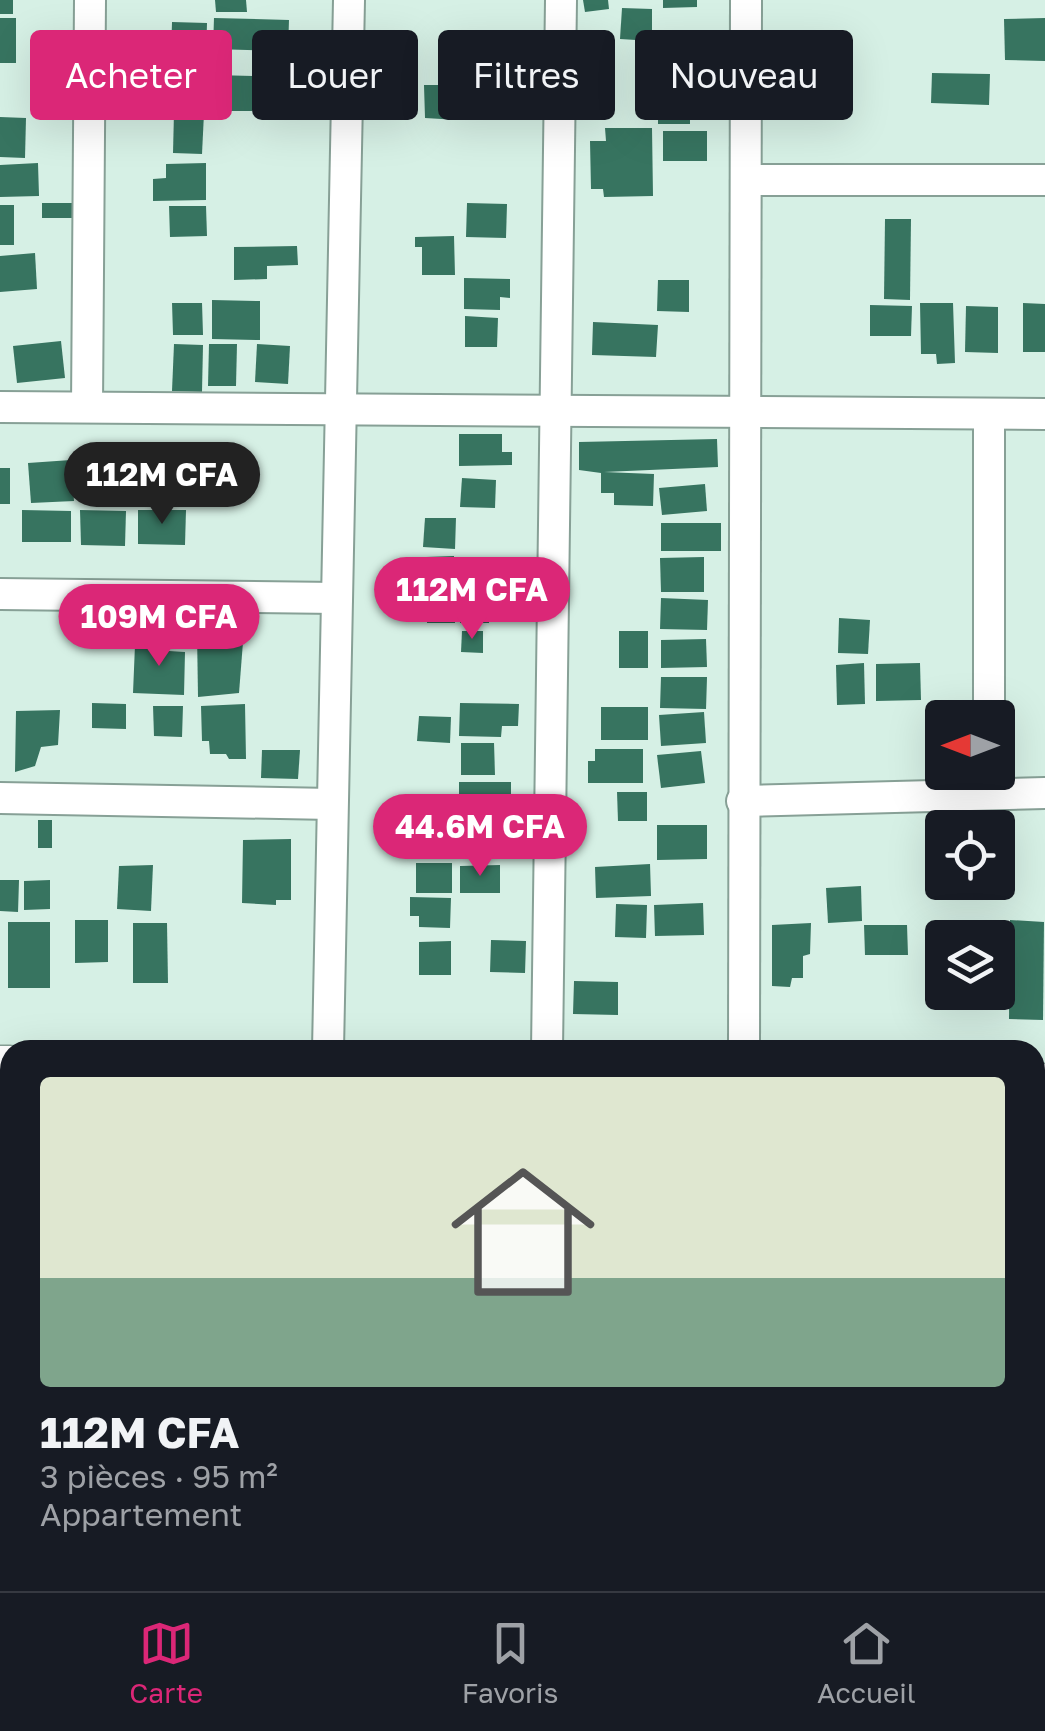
<!DOCTYPE html>
<html lang="fr">
<head>
<meta charset="utf-8">
<style>
	body { margin:0; font-family:"Golos Text",sans-serif; background:#20242c; color:#f1f3f6; height:100vh; display:flex; flex-direction:column; font-size:38px; white-space:nowrap }
	* { box-sizing:border-box; margin:0 }
	p { font-size:32px; color:#9ea1a6 }
	.icon { flex:none; width:55px; height:55px; fill:none; stroke:currentColor; stroke-width:2; stroke-linecap:round; stroke-linejoin:round }
	.map { position:relative; flex:1; overflow:hidden }
	.sheet { position:absolute; left:0px; top:1040px; width:1045px; height:552px; display:flex; flex-direction:column; background:#171b24; border-radius:30px 30px 0 0; box-shadow:0 10px 40px #0002 }
	.sheet>* { flex:none }
	.guide { position:absolute; left:30px; top:30px; width:985px; height:90px; display:flex; gap:20px }
	.needle { width:65px; rotate:270deg }
	.tools { position:absolute; left:925px; top:700px; display:grid; gap:20px }
	.tools a { display:grid; place-items:center; width:90px; height:90px; border-radius:10px; background:#171b24; box-shadow:0 10px 40px #0002; font-size:50px }
	.price { position:absolute; translate:-50% -85px; padding:0 22px; border-radius:35px; background:#db2777; color:#fff; font-size:32px; line-height:65px; filter:drop-shadow(0 2px 5px #0008) }
	.price::after { content:''; position:absolute; left:50%; top:60px; width:30px; height:22px; margin-left:-15px; background:inherit; clip-path:polygon(0 0,100% 0,50% 100%) }
	.price.selected { background:#222; color:#fff }
	ul { padding:0; list-style:none }
	li { display:grid; align-content:center; gap:20px; height:530px; padding:0 40px }
	li+li { border-top:2px solid #363941 }
	li span { display:grid; place-items:center; height:310px; border-radius:10px; color:#555 }
	li>.icon { margin-inline-start:auto }
	span .icon { width:180px; height:180px; fill:#fffc; stroke-width:1 }
	li b { font-size:42px }
	.pill { padding:0 35px; border-radius:10px; background:#171b24; box-shadow:0 10px 40px #0002; font-size:35px; line-height:90px }
	.pill.selected { background:#db2777; color:#fff }
	.tabs { display:flex; justify-content:space-around; align-items:center; height:140px; border-top:2px solid #363941; background:#171b24; font-size:28px; color:#9ea1a6 }
	.tabs a { display:grid; justify-items:center; gap:5px }
	.tabs .selected { color:#db2777 }
	.map>svg:first-child { display:block }
</style>
</head>
<body>
<div class="map">
<svg width="1045" height="1591" viewBox="0 0 1045 1591">
	<rect width="100%" height="100%" fill="#d6f0e5"/>
	<g fill="#377460">
		<rect x="0" y="0" width="13" height="14"/>
		<polygon points="215,0 246,0 247,12 216,12"/>
		<polygon points="583,0 608,0 609,9 585,12"/>
		<polygon points="663,0 697,0 697,7 663,8"/>
		<polygon points="622,8 652,9 652,41 620,39"/>
		<rect x="0" y="18" width="16" height="45"/>
		<polygon points="214,18 289,20 288,51 213,49"/>
		<polygon points="1045,18 1045,61 1005,60 1004,19"/>
		<polygon points="172,22 207,23 206,57 171,56"/>
		<polygon points="146,68 189,69 188,110 135,109 136,78 145,78"/>
		<polygon points="932,73 990,74 989,105 931,103"/>
		<polygon points="214,75 253,76 252,111 214,111"/>
		<polygon points="424,85 459,85 458,120 425,118"/>
		<rect x="658" y="87" width="32" height="37"/>
		<polygon points="174,112 204,113 202,154 173,153"/>
		<polygon points="0,117 26,118 25,158 0,157"/>
		<polygon points="605,128 652,128 653,196 604,197 603,189 591,189 590,141 606,141"/>
		<rect x="663" y="131" width="44" height="30"/>
		<polygon points="38,163 39,196 0,197 0,165"/>
		<polygon points="206,163 206,200 153,201 153,179 166,178 166,164"/>
		<rect x="42" y="203" width="33" height="15"/>
		<polygon points="467,203 507,204 506,238 466,237"/>
		<rect x="0" y="205" width="14" height="40"/>
		<polygon points="169,206 206,206 207,236 170,237"/>
		<polygon points="885,219 911,219 910,300 884,299"/>
		<polygon points="454,236 455,275 422,275 422,247 415,247 415,237"/>
		<polygon points="297,246 298,265 267,266 267,279 234,280 234,247"/>
		<polygon points="35,253 37,289 0,292 0,256"/>
		<polygon points="464,278 510,279 510,298 500,297 500,310 464,309"/>
		<polygon points="658,280 689,280 689,312 657,311"/>
		<polygon points="212,300 260,301 260,340 212,339"/>
		<polygon points="172,303 202,303 203,335 173,335"/>
		<polygon points="920,303 953,303 955,363 937,364 936,354 921,354"/>
		<polygon points="1023,303 1045,304 1045,352 1023,352"/>
		<polygon points="870,305 912,306 911,336 870,336"/>
		<polygon points="966,306 998,307 998,353 965,352"/>
		<polygon points="465,316 498,318 497,347 465,347"/>
		<polygon points="593,322 658,325 656,357 592,355"/>
		<polygon points="61,341 65,378 17,383 13,346"/>
		<polygon points="174,344 203,345 202,392 172,391"/>
		<polygon points="209,344 237,344 236,386 208,386"/>
		<polygon points="257,344 290,346 288,384 255,382"/>
		<polygon points="459,434 502,434 502,452 512,452 512,465 459,466"/>
		<polygon points="717,439 718,467 604,472 654,474 653,506 614,505 614,493 601,493 601,473 579,470 579,442"/>
		<polygon points="132,457 187,457 186,505 132,505"/>
		<polygon points="71,460 74,501 31,503 28,463"/>
		<polygon points="124,465 125,503 87,503 86,466"/>
		<rect x="0" y="468" width="10" height="36"/>
		<polygon points="462,478 496,480 495,508 460,507"/>
		<polygon points="705,484 707,511 662,515 659,488"/>
		<polygon points="22,510 71,511 71,542 22,542"/>
		<polygon points="80,510 126,511 125,546 81,545"/>
		<polygon points="138,510 186,510 185,545 138,544"/>
		<polygon points="425,518 456,518 455,549 423,547"/>
		<rect x="661" y="523" width="60" height="28"/>
		<polygon points="454,556 455,623 427,623 426,557"/>
		<polygon points="704,557 704,592 661,592 660,558"/>
		<polygon points="461,589 490,589 489,623 460,623"/>
		<polygon points="661,598 708,600 707,630 660,629"/>
		<polygon points="839,618 870,620 868,654 838,653"/>
		<polygon points="244,629 239,693 198,697 197,633"/>
		<polygon points="462,631 483,631 483,653 461,652"/>
		<rect x="619" y="631" width="29" height="37"/>
		<polygon points="165,637 169,651 185,652 184,695 133,693 135,645"/>
		<polygon points="706,639 707,667 661,668 661,640"/>
		<polygon points="864,663 865,704 837,705 836,665"/>
		<polygon points="920,663 921,700 876,701 876,664"/>
		<polygon points="661,677 707,677 706,709 660,708"/>
		<polygon points="92,703 126,704 126,729 92,728"/>
		<polygon points="460,703 519,704 518,726 502,726 501,737 459,736"/>
		<polygon points="245,704 246,759 229,759 226,754 210,754 209,741 202,741 201,706"/>
		<polygon points="153,706 183,706 182,737 154,736"/>
		<rect x="601" y="707" width="47" height="33"/>
		<polygon points="60,710 58,745 41,747 35,766 15,772 16,711"/>
		<polygon points="704,712 706,743 661,746 659,715"/>
		<polygon points="419,716 451,717 450,743 417,741"/>
		<polygon points="461,743 494,743 495,775 461,775"/>
		<polygon points="595,749 643,749 643,783 588,783 588,761 595,761"/>
		<polygon points="262,750 300,750 298,779 261,778"/>
		<polygon points="701,751 705,783 661,788 657,755"/>
		<polygon points="459,782 511,782 511,807 520,807 520,821 501,821 499,817 459,817"/>
		<polygon points="617,792 647,792 647,821 618,821"/>
		<rect x="38" y="820" width="14" height="28"/>
		<polygon points="657,825 707,825 707,859 657,860"/>
		<polygon points="291,839 291,900 276,900 276,905 242,903 243,840"/>
		<rect x="416" y="863" width="36" height="30"/>
		<polygon points="650,864 651,896 596,898 595,867"/>
		<polygon points="153,865 151,911 117,909 119,866"/>
		<polygon points="500,865 500,893 460,893 460,866"/>
		<polygon points="0,880 19,880 18,912 0,911"/>
		<polygon points="50,880 50,909 24,910 24,881"/>
		<polygon points="861,886 862,921 828,923 826,888"/>
		<polygon points="410,897 451,898 450,928 419,927 419,916 410,916"/>
		<polygon points="703,903 704,935 655,936 654,905"/>
		<polygon points="616,904 647,905 646,938 615,937"/>
		<polygon points="75,920 108,920 108,962 75,963"/>
		<polygon points="1010,920 1044,922 1043,1020 1009,1019"/>
		<rect x="8" y="922" width="42" height="66"/>
		<polygon points="133,923 167,923 168,983 133,983"/>
		<polygon points="811,923 810,954 803,956 803,978 792,978 790,987 772,986 772,925"/>
		<polygon points="864,925 907,925 908,955 865,955"/>
		<polygon points="491,940 526,941 525,973 490,972"/>
		<polygon points="451,941 451,975 419,975 419,942"/>
		<polygon points="574,981 618,982 618,1015 573,1014"/>
		<polygon points="0,1325 10,1325 10,1381 0,1383"/>
		<polygon points="306,1582 340,1582 341,1584 308,1591"/>
		<polygon points="720,1582 754,1582 755,1589 722,1591"/>
		<polygon points="826,1582 855,1582 855,1588 826,1590"/>
	</g>
	<g fill="none" stroke-linecap="round" stroke-linejoin="round">
		<g stroke="#87a096" stroke-width="34">
			<g id="minor">
				<polyline points="746,180 1045,180"/>
				<polyline points="0,407 1045,414"/>
				<polyline points="87,407 90,0"/>
				<polyline points="989,414 989,718"/>
				<polyline points="0,594 337,598"/>
				<polyline points="0,798 332,804"/>
				<polyline points="742,801 1045,793"/>
				<polyline points="328,1050 349,0"/>
				<polyline points="547,1050 561,0"/>
				<polyline points="744,1050 746,0"/>
				<polyline points="0,1305 10,1305"/>
				<polyline points="1035,1319 1045,1319"/>
				<polyline points="196,1582 197,1591"/>
				<polyline points="434,1582 435,1591"/>
				<polyline points="684,1582 686,1591"/>
				<polyline points="49,1591 90,1582"/>
			</g>
		</g>
		<g stroke="#87a096" stroke-width="41">
			<g id="tertiary">
				<polyline points="0,1065 10,1065"/>
				<polyline points="1035,1083 1045,1083"/>
			</g>
		</g>
		<use href="#minor" stroke="#fff" stroke-width="30"/>
		<use href="#tertiary" stroke="#fff" stroke-width="38"/>
	</g>
</svg>
<div class="tools">
<a><svg class="needle" viewBox="-14 -14 28 28"><path d="M0-13l5 13h-10z" fill="#e53935"/><path d="M0 13l5-13h-10z" fill="#9ea1a6"/></svg></a>
<a><svg class="icon" aria-label="locate" viewBox="0 0 24 24"><circle cx="12" cy="12" r="6"/><path d="M12 2v4M12 18v4M2 12h4M18 12h4"/></svg></a>
<a><svg class="icon" aria-label="layers" viewBox="0 0 24 24"><path d="M12 4l9 5-9 5-9-5zM3 14l9 5 9-5"/></svg></a>
</div>
<b class="price selected" style="left:162px;top:527px">112M CFA</b>
<b class="price" style="left:472px;top:642px">112M CFA</b>
<b class="price" style="left:159px;top:669px">109M CFA</b>
<b class="price" style="left:480px;top:879px">44.6M CFA</b>
<div class="guide">
<a class="pill selected">Acheter</a>
<a class="pill">Louer</a>
<a class="pill">Filtres</a>
<a class="pill">Nouveau</a>
</div>
<section class="sheet">
<ul>
<li><span style="background:linear-gradient(#dfe7d0 65%,#7fa58c 0)"><svg class="icon" aria-label="home" viewBox="0 0 24 24"><path d="M3 11l9-7 9 7M6 9v11h12V9"/></svg></span><div><b>112M CFA</b><p>3 pièces · 95 m²</p><p>Appartement</p></div></li>
</ul>
</section>
</div>
<nav class="tabs">
<a class="selected"><svg class="icon" aria-label="map" viewBox="0 0 24 24"><path d="M3 6l6-2 6 2 6-2v14l-6 2-6-2-6 2zM9 4v14M15 6v14"/></svg>Carte</a>
<a><svg class="icon" aria-label="saved" viewBox="0 0 24 24"><path d="M7 4h10v16l-5-4-5 4z"/></svg>Favoris</a>
<a><svg class="icon" aria-label="home" viewBox="0 0 24 24"><path d="M3 11l9-7 9 7M6 9v11h12V9"/></svg>Accueil</a>
</nav>
</body>
</html>
